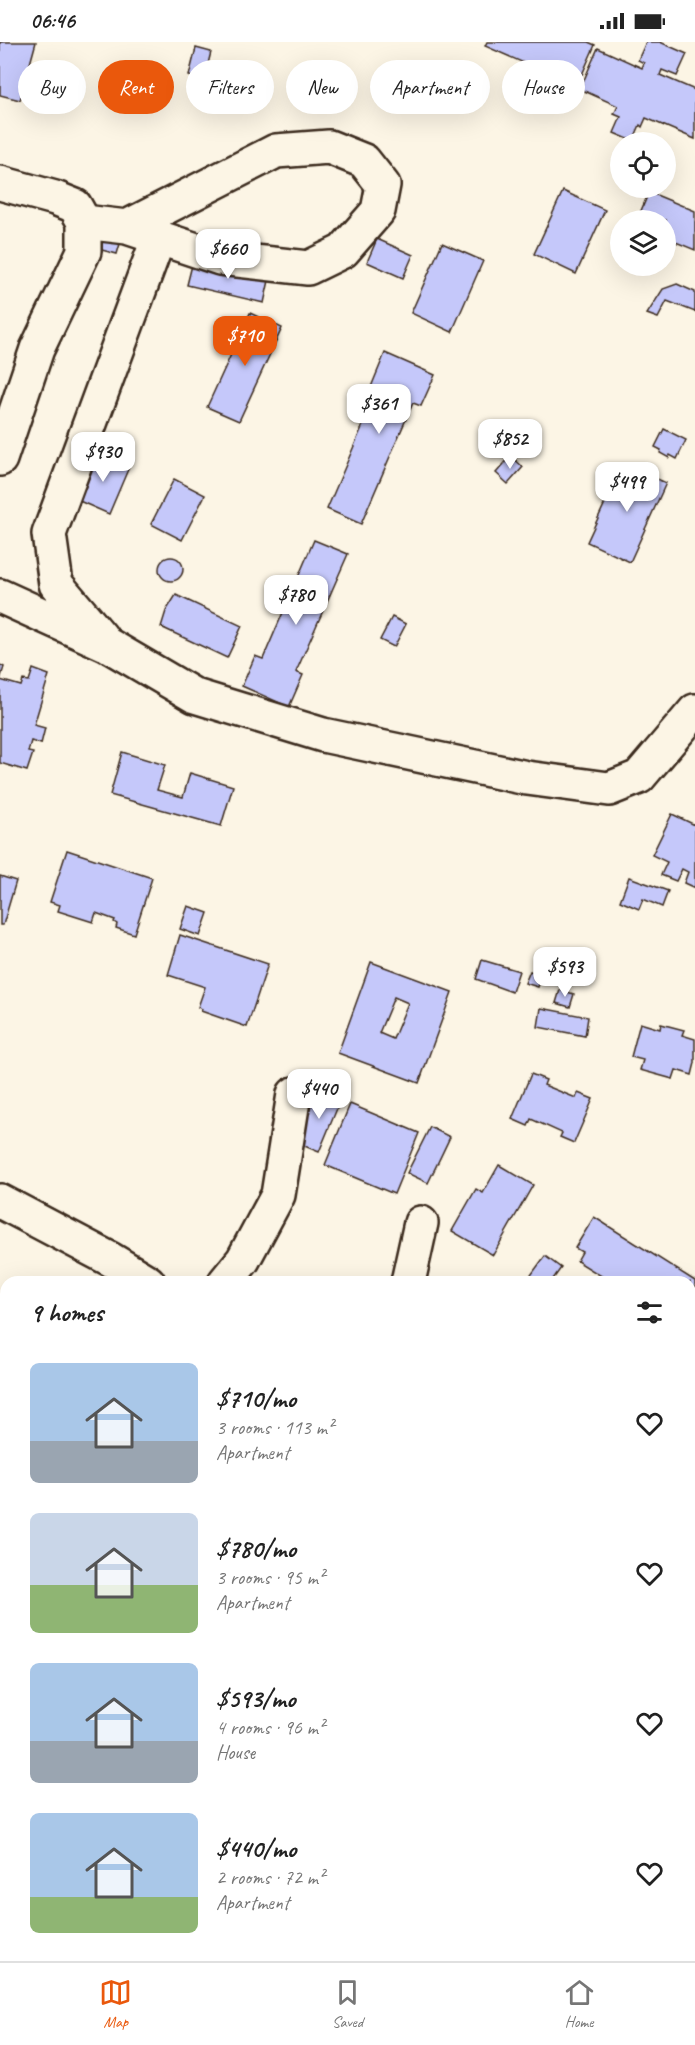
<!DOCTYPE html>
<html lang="en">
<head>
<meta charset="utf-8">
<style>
	body { margin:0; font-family:Caveat,sans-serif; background:#f2f2f2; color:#222; height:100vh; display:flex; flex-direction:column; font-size:22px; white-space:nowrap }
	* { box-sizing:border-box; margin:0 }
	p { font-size:20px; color:#767676 }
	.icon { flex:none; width:33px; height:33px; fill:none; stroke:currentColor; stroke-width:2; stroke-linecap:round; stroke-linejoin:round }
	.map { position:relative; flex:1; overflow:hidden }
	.panel { position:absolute; left:0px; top:1234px; width:696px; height:686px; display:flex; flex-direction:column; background:#fff; border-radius:18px 18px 0 0; box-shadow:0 6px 24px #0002 }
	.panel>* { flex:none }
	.top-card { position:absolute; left:18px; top:18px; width:660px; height:54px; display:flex; gap:12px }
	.fabs { position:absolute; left:610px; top:90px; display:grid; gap:12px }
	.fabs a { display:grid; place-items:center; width:66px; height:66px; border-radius:50%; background:#fff; box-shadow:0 6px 24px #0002; font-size:30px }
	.price { position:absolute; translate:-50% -51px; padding:0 14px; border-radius:12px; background:#fff; color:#222; font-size:20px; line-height:39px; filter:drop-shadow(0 2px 3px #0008) }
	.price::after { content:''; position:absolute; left:50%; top:36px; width:18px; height:14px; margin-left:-9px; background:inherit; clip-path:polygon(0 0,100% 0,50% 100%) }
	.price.current { background:#ea580c; color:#fff }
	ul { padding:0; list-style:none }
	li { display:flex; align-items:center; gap:18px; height:150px; padding:0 30px }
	li span { display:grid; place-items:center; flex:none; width:168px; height:120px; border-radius:9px; color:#555 }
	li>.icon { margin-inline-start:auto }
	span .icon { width:72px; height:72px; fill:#fffc; stroke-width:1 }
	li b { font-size:26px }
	h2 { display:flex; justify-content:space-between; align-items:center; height:72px; padding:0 30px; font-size:26px }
	.chip { padding:0 21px; border-radius:27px; background:#fff; box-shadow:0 6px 24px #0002; font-size:21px; line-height:54px }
	.chip.current { background:#ea580c; color:#fff }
	.status { display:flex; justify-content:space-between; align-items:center; height:42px; padding:0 30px; background:#fff; direction:ltr }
	.status svg { height:16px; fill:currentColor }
	.dock { display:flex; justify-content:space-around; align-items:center; height:84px; border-top:2px solid #e0e0e0; background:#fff; font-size:16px; color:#767676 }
	.dock a { display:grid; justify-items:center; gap:3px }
	.dock .current { color:#ea580c }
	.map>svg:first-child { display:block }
</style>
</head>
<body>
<div class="status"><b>06:46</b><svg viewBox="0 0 49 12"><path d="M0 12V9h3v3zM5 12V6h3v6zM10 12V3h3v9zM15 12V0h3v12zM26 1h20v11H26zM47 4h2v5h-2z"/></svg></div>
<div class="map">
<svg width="695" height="1919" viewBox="0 0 695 1919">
	<rect width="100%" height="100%" fill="#fcf5e5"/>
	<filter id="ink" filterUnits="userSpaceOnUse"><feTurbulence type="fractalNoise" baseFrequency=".0167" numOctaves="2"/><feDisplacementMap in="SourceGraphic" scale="12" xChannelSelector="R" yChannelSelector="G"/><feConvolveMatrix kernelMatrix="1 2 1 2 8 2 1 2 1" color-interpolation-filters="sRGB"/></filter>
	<g filter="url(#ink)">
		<g fill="#c5c8fa" stroke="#3b2a1e" stroke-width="1.5" fill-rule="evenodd">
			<polygon points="0,0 36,0 20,58 0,53"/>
			<polygon points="487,0 588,0 595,3 577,44 485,4"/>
			<polygon points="646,0 660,0 687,12 677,34 662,28 660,33 695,48 695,97 646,76 642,85 640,83 633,99 614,91 621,75 614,72 618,64 580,47 598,6 642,26 644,21 638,18"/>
			<polygon points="196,6 211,10 204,38 189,34"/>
			<polygon points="563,149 605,168 576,232 534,212"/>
			<polygon points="649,150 695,169 695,208 666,196 666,178 637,178"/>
			<polygon points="104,189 122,195 117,212 98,207"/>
			<polygon points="377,197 413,213 403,236 367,220"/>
			<polygon points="442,201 483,219 452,290 411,271"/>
			<polygon points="194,215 270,234 264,261 187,243"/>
			<polygon points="677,242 695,250 695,270 667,259 658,276 647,272 663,247"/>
			<polygon points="250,271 282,286 239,379 207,365"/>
			<polygon points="385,311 435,333 421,364 413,361 361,482 327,467 378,348 371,345"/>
			<polygon points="664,387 686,398 677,417 670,413 669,416 660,411 661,408 655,405"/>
			<polygon points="96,411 129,425 109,472 77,458"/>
			<polygon points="511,414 523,425 508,442 496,431"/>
			<polygon points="623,422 666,441 630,520 587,500"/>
			<polygon points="174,437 205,453 182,498 151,482"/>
			<polygon points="314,498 348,512 296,630 303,633 289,665 242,644 255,614 263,617"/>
			<circle cx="171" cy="527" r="12"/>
			<polygon points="176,553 242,584 227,616 161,585 166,569"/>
			<polygon points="392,575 406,582 394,605 380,598"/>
			<polygon points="0,623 4,625 0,638 21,644 23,638 29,639 33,627 49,633 34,683 45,686 41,702 31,699 28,710 33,711 27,729 0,721"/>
			<polygon points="122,710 165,723 157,748 183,755 190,731 233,744 221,784 110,753"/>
			<polygon points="672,772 695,783 695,846 684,841 688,830 682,827 676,839 661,833 667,820 652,813"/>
			<polygon points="67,808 152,836 134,892 116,886 117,882 114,880 115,878 96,871 93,880 58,869 60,863 50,860"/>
			<polygon points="0,834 16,839 3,883 0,883"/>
			<polygon points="629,835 668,849 662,865 643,857 639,867 620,859"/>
			<polygon points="188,864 208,871 200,894 180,887"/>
			<polygon points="180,893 268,922 247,985 201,969 202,967 198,965 205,945 168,933"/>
			<polygon points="482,918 519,929 512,950 476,937"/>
			<path d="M371,920L452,950L419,1041L338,1011ZM394,955L408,961L393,997L379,991Z"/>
			<polygon points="530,929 542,933 538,945 525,941"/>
			<polygon points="560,948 574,952 570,965 556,961"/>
			<polygon points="541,966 588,975 585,994 538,985"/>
			<polygon points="640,981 660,987 661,982 684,988 682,993 695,997 695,1021 692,1033 676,1028 673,1037 640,1028 643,1018 631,1015"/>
			<polygon points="531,1032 546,1038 544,1043 576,1056 578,1051 593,1057 574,1101 560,1095 562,1091 531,1077 528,1084 512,1077"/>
			<polygon points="325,1044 343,1052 319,1110 295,1100 311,1062 317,1064"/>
			<polygon points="350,1062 419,1091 394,1152 325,1123"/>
			<polygon points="430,1085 450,1095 428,1141 407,1131"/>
			<polygon points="499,1123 533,1143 493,1213 452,1189 476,1147 483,1151"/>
			<polygon points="594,1175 695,1239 695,1292 690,1289 690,1240 611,1240 577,1219 582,1210 575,1206"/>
			<polygon points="545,1214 561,1226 551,1240 526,1240"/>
			<polygon points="690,1299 695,1302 695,1354 690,1351"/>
			<polygon points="1,1899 6,1902 6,1914 8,1914 4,1919 0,1917"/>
			<polygon points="78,1914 126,1914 123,1919 75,1919"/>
		</g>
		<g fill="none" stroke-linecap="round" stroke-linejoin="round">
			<g stroke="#3b2a1e" stroke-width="38">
				<g id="minor">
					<polyline points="0,141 55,156 75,164 84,180 84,209 37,307 0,417"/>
					<polyline points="84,180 127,185 220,216 308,226 343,209 378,169 383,143 364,119 329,105 276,109 127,185"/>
					<polyline points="0,554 108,603 195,654 323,693 527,736 609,747 639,735 695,669"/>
					<polyline points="101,595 56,542 49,492 159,195"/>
					<polyline points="0,1159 110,1217 148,1240"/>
					<polyline points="225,1240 243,1218 278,1153 294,1052"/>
					<polyline points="408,1240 421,1181"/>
					<polyline points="0,1351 6,1352"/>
					<polyline points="690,1379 695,1383"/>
					<polyline points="690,1471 695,1456"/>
					<polyline points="690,1550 695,1552"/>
					<polyline points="690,1863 695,1858"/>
					<polyline points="638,1919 642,1914"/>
				</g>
			</g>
			<g stroke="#3b2a1e" stroke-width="4" stroke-dasharray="1.5 4.5" stroke-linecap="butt">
				<polyline points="0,1274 6,1276"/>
				<polyline points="0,1575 6,1577"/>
			</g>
			<use href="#minor" stroke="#fcf5e5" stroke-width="33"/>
		</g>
	</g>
</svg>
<div class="fabs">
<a><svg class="icon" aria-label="locate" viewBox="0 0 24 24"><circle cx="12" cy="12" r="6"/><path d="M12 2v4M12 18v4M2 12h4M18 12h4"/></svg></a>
<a><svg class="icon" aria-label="layers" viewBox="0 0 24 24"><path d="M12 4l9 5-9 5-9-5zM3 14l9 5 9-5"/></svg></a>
</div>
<b class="price" style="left:228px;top:238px">$660</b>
<b class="price current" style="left:245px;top:325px">$710</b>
<b class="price" style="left:379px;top:393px">$361</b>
<b class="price" style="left:510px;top:428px">$852</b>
<b class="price" style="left:103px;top:441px">$930</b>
<b class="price" style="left:627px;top:471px">$499</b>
<b class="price" style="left:296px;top:584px">$780</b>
<b class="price" style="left:565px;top:956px">$593</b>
<b class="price" style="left:319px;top:1078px">$440</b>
<div class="top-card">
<a class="chip">Buy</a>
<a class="chip current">Rent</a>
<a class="chip">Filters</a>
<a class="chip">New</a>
<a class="chip">Apartment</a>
<a class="chip">House</a>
</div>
<section class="panel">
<h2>9 homes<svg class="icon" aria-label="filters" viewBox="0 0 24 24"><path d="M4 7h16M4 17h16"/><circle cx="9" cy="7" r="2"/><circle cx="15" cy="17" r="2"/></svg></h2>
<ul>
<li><span style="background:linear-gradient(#a9c7e8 65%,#9aa5b1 0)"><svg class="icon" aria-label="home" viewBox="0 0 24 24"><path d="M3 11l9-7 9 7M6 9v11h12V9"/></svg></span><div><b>$710/mo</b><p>3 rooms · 113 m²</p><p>Apartment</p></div><svg class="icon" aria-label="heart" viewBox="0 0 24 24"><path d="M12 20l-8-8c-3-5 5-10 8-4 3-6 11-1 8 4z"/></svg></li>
<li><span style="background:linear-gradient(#c9d6e8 60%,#8fb573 0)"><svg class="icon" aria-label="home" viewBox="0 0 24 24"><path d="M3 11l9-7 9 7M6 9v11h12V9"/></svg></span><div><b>$780/mo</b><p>3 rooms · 95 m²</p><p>Apartment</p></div><svg class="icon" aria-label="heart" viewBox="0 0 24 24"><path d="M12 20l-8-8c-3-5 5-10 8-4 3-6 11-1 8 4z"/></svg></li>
<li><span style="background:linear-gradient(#a9c7e8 65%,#9aa5b1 0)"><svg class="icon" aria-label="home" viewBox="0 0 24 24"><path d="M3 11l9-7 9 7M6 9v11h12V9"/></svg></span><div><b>$593/mo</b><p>4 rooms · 96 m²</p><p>House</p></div><svg class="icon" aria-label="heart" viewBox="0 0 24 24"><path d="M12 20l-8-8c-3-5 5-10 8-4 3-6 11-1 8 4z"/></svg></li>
<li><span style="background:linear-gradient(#a9c7e8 70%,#8fb573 0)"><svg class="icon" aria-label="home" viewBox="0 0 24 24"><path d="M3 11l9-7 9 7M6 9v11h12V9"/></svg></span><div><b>$440/mo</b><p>2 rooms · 72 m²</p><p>Apartment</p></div><svg class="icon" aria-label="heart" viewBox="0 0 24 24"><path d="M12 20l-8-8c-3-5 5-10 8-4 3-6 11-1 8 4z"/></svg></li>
</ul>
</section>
</div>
<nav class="dock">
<a class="current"><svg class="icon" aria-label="map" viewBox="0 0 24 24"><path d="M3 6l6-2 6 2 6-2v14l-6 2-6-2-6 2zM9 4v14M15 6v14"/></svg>Map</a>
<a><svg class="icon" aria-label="saved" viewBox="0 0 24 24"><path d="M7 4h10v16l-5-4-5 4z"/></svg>Saved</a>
<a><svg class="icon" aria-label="home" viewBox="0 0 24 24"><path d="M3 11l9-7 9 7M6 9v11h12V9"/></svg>Home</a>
</nav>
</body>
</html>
